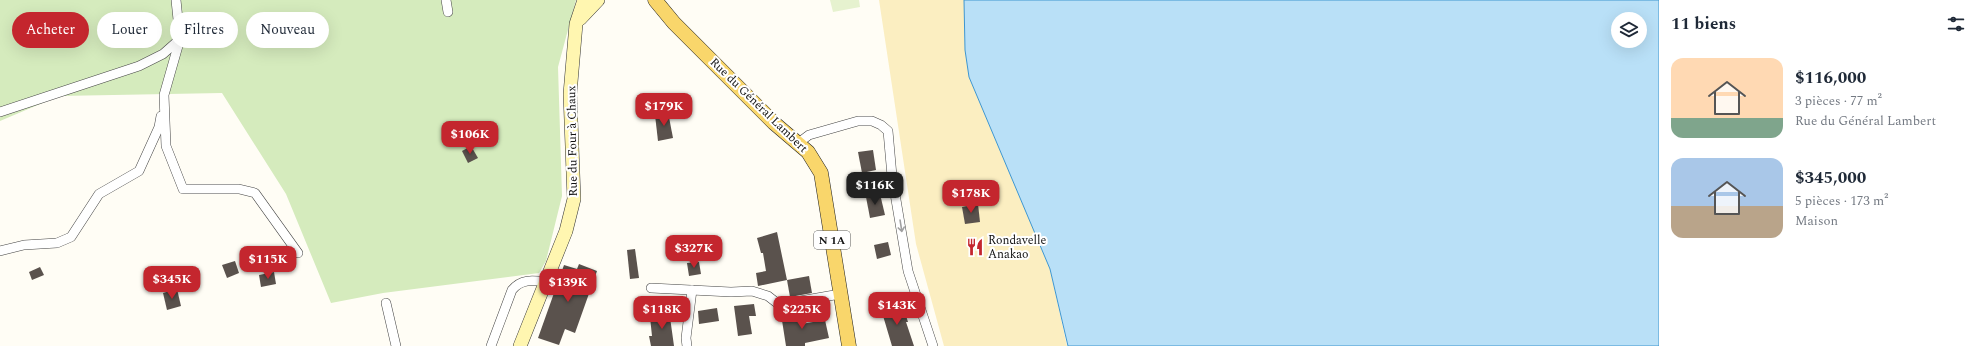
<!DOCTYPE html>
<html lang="fr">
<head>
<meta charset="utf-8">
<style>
	body { margin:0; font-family:Spectral,serif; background:#f2f2f3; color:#1f2937; height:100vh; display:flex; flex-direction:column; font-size:15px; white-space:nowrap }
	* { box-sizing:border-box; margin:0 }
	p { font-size:13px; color:#747a83 }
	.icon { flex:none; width:22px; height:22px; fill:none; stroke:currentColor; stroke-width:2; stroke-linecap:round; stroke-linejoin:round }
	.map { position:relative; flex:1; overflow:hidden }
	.panel { display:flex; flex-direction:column; background:#fff; width:320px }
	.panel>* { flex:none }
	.guide { position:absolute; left:12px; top:12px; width:380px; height:36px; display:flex; gap:8px }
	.controls { position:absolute; left:1611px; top:12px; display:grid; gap:8px }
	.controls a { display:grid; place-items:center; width:36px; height:36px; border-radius:50%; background:#fff; box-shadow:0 4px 16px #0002; font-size:20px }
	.price { position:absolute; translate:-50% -34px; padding:0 9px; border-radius:8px; background:#c4262e; color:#fff; font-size:13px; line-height:26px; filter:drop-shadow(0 1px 2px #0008) }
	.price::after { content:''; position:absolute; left:50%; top:24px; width:12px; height:9px; margin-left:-6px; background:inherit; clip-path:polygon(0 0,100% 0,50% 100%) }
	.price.on { background:#222; color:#fff }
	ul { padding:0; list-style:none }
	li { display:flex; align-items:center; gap:12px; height:100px; padding:0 12px }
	li span { display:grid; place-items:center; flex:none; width:112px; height:80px; border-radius:12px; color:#555 }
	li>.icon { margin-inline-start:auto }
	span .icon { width:48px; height:48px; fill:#fffc; stroke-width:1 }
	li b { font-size:17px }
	h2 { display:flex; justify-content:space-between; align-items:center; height:48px; padding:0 12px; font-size:17px }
	.tag { padding:0 14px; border-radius:18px; background:#fff; box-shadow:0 4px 16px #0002; font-size:14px; line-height:36px }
	.tag.on { background:#c4262e; color:#fff }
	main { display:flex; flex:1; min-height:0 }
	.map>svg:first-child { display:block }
</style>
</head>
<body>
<main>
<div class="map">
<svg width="1659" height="346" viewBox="0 0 1659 346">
	<rect width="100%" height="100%" fill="#fffdf5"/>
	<polygon fill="#d5ebbd" points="0,0 576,0 558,67 562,196 546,261 539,273 383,293 331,303 286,194 222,93 59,96 0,121"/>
	<polygon fill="#fbeec1" points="879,0 964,0 965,50 969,77 1050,269 1067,346 944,346 916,244"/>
	<polygon fill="#e6f2cf" points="830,0 859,0 860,7 833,12"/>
	<path fill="#b9e0f7" stroke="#3f96cf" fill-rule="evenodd" d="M964,0H1659V346H1068L1050,269L969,77L965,50ZM1618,19H1640V41H1618Z"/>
	<g fill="#5a524d">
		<polygon points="668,112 673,138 658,141 655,115"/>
		<polygon points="471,146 478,158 468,163 462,151"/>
		<polygon points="873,150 876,170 862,173 858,152"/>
		<polygon points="880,194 885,215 870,218 866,197"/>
		<polygon points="978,204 980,222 965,224 962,207"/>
		<polygon points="777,232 787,280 758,286 756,273 766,271 763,253 761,253 757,238"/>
		<polygon points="888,242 891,255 877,259 874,245"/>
		<polygon points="635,249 639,278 630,279 627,250"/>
		<polygon points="235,261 239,273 227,278 222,265"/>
		<polygon points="699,262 701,274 689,276 687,263"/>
		<polygon points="579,264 597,271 575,333 565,329 559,345 538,338 564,265 577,269"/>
		<polygon points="40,267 44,275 32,280 29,272"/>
		<polygon points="274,272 276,284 261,287 259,275"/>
		<polygon points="809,276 812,293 790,297 787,280"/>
		<polygon points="177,289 181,306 167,310 163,293"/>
		<polygon points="902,303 908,322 906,322 914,346 892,346 881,309"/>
		<polygon points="754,304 756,316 749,316 752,334 738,336 734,306"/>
		<polygon points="717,308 719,321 699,324 698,311"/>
		<polygon points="799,309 801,324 825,320 829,338 805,343 805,346 786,346 781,314"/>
		<polygon points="669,310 674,346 651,346 649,336 652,336 650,317 659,316 658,311"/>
	</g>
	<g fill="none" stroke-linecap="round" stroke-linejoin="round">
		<g stroke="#444" stroke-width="10">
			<g id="minor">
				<polyline points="446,0 448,12"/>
				<polyline points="180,39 164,95 166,146 183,189 239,189 255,193 298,253"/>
				<polyline points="0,112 139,66 163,54 180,39 176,0"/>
				<polyline points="797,144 809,135 858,121 872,121 881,125 888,131 892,176 908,271 933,346"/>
				<polyline points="0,251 24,245 57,243 71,237 99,194 139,171 159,127 161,116"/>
				<polyline points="651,288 731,292 752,291 768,296 777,303 783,304 840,294"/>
				<polyline points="386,303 396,346"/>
				<path d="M491,346L512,290C521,279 532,280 546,282"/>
				<polyline points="687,346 686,338 692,290"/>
			</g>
		</g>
		<g stroke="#333" stroke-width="14">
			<g id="secondary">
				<polyline points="580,19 598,0"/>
				<polyline points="520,346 566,231 574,199 570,94 576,24 584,0"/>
			</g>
		</g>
		<g stroke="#222" stroke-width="15">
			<polyline id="primary" points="655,0 674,23 774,123 808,152 821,173 849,346"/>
		</g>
		<use href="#minor" stroke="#fff" stroke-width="9"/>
		<use href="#secondary" stroke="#fff6b0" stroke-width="13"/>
		<use href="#primary" stroke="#f9d66b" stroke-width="14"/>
	</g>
	<defs><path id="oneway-shaft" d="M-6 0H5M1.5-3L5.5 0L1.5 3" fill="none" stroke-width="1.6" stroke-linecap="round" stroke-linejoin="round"/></defs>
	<use stroke="#a0a0a0" href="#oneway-shaft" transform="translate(901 226) rotate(81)"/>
	<defs>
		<g id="restaurant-bare" transform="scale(1.38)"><path d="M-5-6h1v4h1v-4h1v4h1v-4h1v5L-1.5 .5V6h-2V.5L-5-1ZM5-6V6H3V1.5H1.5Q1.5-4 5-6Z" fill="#c4262e" stroke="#fff" stroke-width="2.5" paint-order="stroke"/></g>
	</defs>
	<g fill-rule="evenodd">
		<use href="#restaurant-bare" x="975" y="247"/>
	</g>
	<g text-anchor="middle" stroke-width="4" stroke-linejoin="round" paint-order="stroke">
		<rect fill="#fff" stroke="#585858" stroke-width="1" x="814" y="231" width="36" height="18" rx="3"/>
		<g font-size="11" font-weight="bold" fill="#111">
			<text x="832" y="244">N 1A</text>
		</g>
		<g font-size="12" fill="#111" stroke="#fff">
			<text transform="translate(759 105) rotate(44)" y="4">Rue du Général Lambert</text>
			<text transform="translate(572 141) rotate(-91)" y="4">Rue du Four à Chaux</text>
		</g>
		<g font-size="12" fill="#111" stroke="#fff" text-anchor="start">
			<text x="988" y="244">Rondavelle<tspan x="988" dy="14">Anakao</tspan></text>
		</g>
	</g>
</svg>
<div class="controls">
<a><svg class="icon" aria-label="layers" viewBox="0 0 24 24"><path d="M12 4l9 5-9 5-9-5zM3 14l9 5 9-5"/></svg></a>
</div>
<b class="price" style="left:664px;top:127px">$179K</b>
<b class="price" style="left:470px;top:155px">$106K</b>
<b class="price on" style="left:875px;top:206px">$116K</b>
<b class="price" style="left:971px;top:214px">$178K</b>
<b class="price" style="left:694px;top:269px">$327K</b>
<b class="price" style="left:268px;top:280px">$115K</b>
<b class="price" style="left:172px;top:300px">$345K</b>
<b class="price" style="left:568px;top:303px">$139K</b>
<b class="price" style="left:897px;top:326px">$143K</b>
<b class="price" style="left:662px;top:330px">$118K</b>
<b class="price" style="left:802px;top:330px">$225K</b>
<div class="guide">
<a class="tag on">Acheter</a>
<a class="tag">Louer</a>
<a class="tag">Filtres</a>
<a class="tag">Nouveau</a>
</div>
</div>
<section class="panel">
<h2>11 biens<svg class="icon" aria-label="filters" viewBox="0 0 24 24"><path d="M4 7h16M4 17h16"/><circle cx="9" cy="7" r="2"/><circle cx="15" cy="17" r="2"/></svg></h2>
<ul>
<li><span style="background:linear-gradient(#ffd9b3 75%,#7fa58c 0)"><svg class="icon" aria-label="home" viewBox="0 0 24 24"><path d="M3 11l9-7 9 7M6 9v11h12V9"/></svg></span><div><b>$116,000</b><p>3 pièces · 77 m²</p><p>Rue du Général Lambert</p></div></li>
<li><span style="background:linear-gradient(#a9c7e8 60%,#b9a48a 0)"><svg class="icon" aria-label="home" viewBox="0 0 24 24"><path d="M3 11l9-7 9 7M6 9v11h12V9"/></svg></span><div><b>$345,000</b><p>5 pièces · 173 m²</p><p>Maison</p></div></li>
</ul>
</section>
</main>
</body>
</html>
